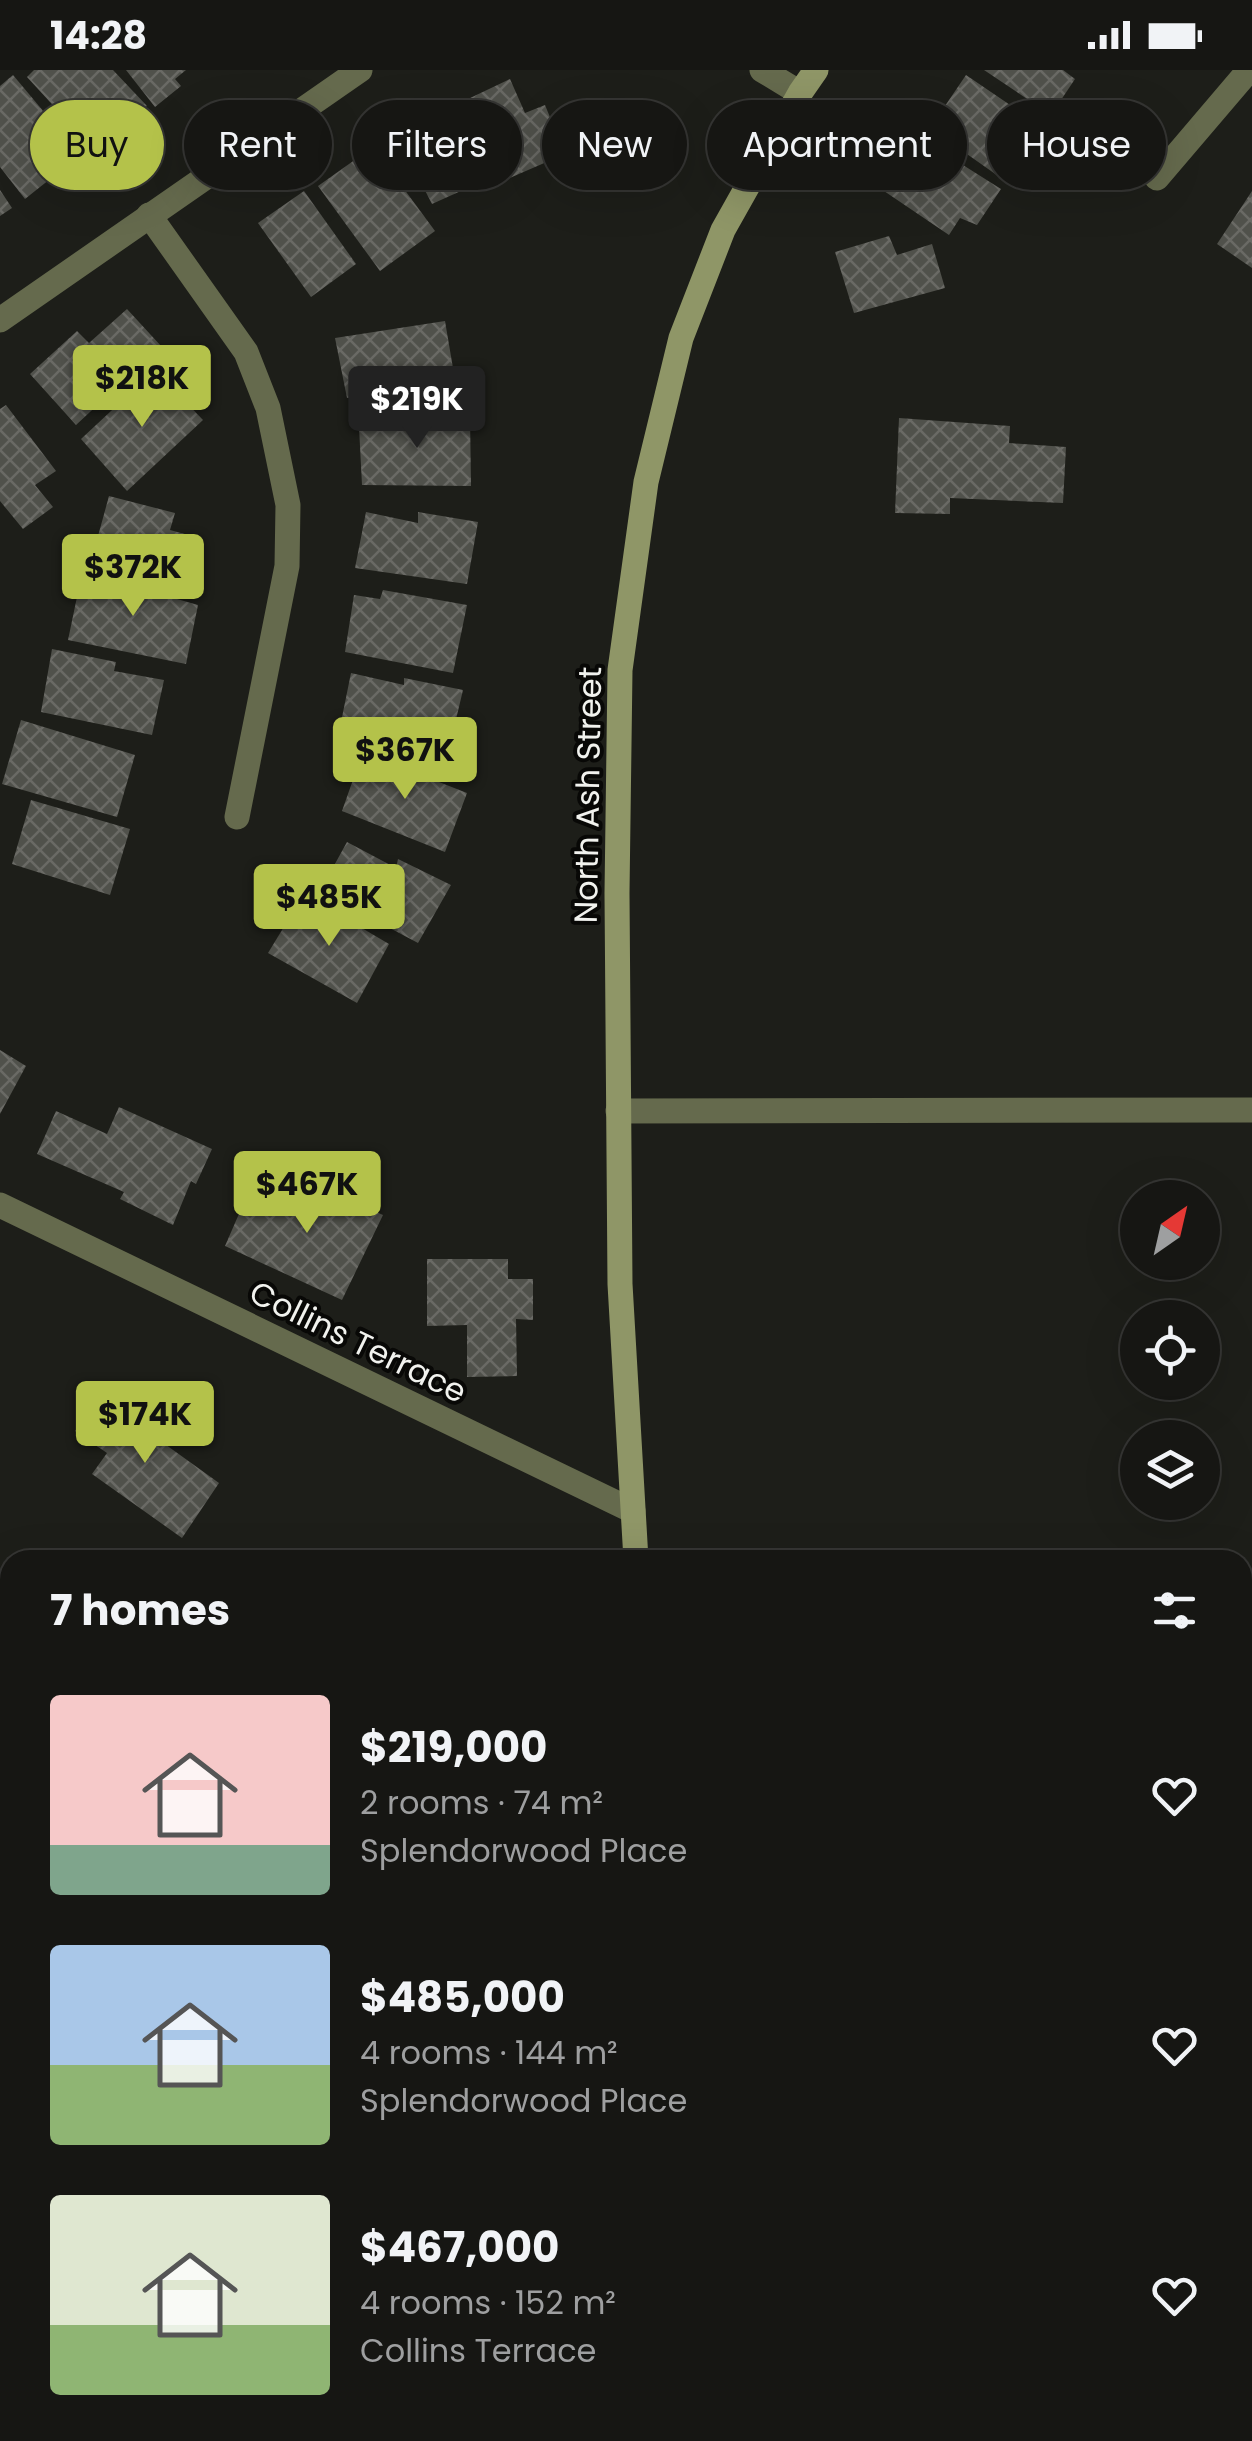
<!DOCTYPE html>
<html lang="en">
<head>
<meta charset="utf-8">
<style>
	body { margin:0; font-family:Poppins,sans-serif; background:#232321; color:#f1f3f6; height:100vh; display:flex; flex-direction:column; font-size:38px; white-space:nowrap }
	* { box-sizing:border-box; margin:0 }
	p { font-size:32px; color:#9e9fa0 }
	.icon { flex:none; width:55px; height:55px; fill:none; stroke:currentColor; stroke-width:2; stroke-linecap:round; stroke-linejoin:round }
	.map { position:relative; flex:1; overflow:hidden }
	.details { position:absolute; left:0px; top:1480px; width:1252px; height:892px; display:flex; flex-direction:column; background:#161613; border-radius:30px 30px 0 0; box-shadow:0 10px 40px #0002,0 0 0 2px #353533 }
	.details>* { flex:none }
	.banner { position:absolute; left:30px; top:30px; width:1192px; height:90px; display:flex; gap:20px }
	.needle { width:65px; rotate:34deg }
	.fabs { position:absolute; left:1120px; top:1110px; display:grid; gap:20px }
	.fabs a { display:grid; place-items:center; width:100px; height:100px; border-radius:50%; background:#161613; box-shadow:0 10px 40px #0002,0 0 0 2px #353533; font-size:50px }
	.price { position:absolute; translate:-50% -85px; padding:0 22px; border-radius:10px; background:#b4c24a; color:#111; font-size:32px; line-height:65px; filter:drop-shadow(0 2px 5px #0008) }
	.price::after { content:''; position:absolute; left:50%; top:60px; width:30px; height:22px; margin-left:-15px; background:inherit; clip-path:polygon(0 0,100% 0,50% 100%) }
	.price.current { background:#222; color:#fff }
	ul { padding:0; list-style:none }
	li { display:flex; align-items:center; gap:30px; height:250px; padding:0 50px }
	li span { display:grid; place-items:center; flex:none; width:280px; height:200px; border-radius:10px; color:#555 }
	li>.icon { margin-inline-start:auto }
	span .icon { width:120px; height:120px; fill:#fffc; stroke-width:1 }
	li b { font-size:42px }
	h2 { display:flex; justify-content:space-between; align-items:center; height:120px; padding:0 50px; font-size:42px }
	.chip { padding:0 35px; border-radius:45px; background:#161613; box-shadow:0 10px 40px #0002,0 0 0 2px #353533; font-size:35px; line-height:90px }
	.chip.current { background:#b4c24a; color:#111 }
	.status { display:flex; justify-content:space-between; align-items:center; height:70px; padding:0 50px; background:#161613; direction:ltr }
	.status svg { height:28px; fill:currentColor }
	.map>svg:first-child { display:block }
</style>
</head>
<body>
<div class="status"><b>14:28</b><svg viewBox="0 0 49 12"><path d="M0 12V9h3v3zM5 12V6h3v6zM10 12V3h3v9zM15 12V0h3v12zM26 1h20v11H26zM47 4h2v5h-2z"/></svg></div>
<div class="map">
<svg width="1252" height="2371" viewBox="0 0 1252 2371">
	<defs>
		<pattern id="grass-tufts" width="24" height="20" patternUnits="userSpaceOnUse" patternTransform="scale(2.5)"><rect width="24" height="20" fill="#2c3009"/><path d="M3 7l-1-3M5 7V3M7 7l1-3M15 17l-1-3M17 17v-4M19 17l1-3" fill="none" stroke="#414421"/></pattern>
		<pattern id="building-cross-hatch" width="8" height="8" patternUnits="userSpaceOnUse" patternTransform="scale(2.5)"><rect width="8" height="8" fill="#50514b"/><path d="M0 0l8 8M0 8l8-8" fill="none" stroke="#6a6a65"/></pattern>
	</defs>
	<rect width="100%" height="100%" fill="#1d1e19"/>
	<polygon fill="url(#grass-tufts)" points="72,2362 599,2362 599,2371 71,2371"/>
	<g fill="url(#building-cross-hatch)">
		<polygon points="34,0 113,0 147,36 95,81 27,7"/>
		<polygon points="126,0 186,0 175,9 181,16 155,37"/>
		<polygon points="984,0 1063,0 1075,9 1051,45"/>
		<polygon points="13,5 80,85 25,129 0,97 0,16"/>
		<polygon points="966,5 1016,39 1003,58 1035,79 1008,113 930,58"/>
		<polygon points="510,9 525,43 545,35 565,84 505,110 468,29"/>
		<polygon points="459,33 494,106 432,134 396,64"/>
		<polygon points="917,66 1001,119 977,155 960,148 949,165 884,121"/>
		<polygon points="373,77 435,161 380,201 318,116"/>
		<polygon points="0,120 12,138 0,146"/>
		<polygon points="304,121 356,194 311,227 258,153"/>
		<polygon points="1252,121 1252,198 1217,174"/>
		<polygon points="889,166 897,185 932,174 945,218 854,243 835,182"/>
		<polygon points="127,239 161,276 76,355 30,304 77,261 89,273"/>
		<polygon points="445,251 455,310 347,328 335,268"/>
		<polygon points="155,300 203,350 127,421 81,369"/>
		<polygon points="6,335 56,401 35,415 53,437 23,459 0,431 0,339"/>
		<polygon points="386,344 470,345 471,416 362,415 359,357 384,357"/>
		<polygon points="899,348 1010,356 1009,373 1066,377 1063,433 950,428 950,444 895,443"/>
		<polygon points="109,426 175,443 170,460 203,469 193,515 92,488"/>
		<polygon points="366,442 418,453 418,442 478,452 467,514 355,498"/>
		<polygon points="82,503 171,521 170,527 198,535 186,594 68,570"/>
		<polygon points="383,520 467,535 453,603 345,582 354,525 380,529"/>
		<polygon points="52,579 116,592 114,601 164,610 152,665 41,642"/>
		<polygon points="351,603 404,615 404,608 463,620 448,683 339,662"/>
		<polygon points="21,650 135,685 117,747 2,714"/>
		<polygon points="390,686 440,706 439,712 467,723 445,782 342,741 361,687 385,700"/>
		<polygon points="31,730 130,759 110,825 12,794"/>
		<polygon points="347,772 396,798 398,789 451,815 418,873 320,821"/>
		<polygon points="304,824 389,874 357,933 268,883"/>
		<polygon points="0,980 26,996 0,1044"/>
		<polygon points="119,1037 212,1079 196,1114 191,1111 173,1155 120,1129 124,1122 37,1084 56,1041 107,1064"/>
		<polygon points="291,1104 383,1145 342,1230 225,1176 245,1130 273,1141"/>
		<polygon points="427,1189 508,1189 508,1209 533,1209 533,1250 516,1249 517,1306 467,1307 467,1255 427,1256"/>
		<polygon points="107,1319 136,1339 130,1349 219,1413 182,1468 92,1404 107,1383 75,1361"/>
		<polygon points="0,1917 10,1919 10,1985 0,1982"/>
	</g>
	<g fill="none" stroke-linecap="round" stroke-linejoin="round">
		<g stroke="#656a4d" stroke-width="25">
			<polyline points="762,0 800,23"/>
			<polyline points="1157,108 1249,0"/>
			<polyline points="149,145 246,282 268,338 288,435 287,496 237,747"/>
			<polyline points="0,250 360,0"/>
			<polyline points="618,1041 1252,1040"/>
			<polyline points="0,1135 633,1441"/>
			<polyline points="937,2362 937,2371"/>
			<polyline points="316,2371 316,2362"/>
		</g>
		<g stroke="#656a4d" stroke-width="25">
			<polyline points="1242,1776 1252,1776"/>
			<polyline points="0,1795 10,1795"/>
		</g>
		<g stroke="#8f9667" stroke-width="25">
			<polyline points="636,1490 620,1214 617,823 620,600 646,412 681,268 723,160 800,23 816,0"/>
			<polyline points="642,2362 642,2371"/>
		</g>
	</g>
	<g text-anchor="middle" stroke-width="8" stroke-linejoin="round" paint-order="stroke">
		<g font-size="32" fill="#f1f2ee" stroke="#080806">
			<text transform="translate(588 725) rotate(-89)" y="11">North Ash Street</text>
			<text transform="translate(358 1272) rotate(26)" y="11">Collins Terrace</text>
		</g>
	</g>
</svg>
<div class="fabs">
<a><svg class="needle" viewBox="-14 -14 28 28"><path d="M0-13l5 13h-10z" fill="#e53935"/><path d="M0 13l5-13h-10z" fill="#9e9fa0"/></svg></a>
<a><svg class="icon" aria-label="locate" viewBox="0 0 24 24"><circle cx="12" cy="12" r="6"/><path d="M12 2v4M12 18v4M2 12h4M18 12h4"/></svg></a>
<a><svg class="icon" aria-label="layers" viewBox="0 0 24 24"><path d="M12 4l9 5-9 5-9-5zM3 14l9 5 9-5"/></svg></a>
</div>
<b class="price" style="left:142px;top:360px">$218K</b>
<b class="price current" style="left:417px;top:381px">$219K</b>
<b class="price" style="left:133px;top:549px">$372K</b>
<b class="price" style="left:405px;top:732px">$367K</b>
<b class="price" style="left:329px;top:879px">$485K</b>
<b class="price" style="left:307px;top:1166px">$467K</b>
<b class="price" style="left:145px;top:1396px">$174K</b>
<div class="banner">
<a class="chip current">Buy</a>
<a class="chip">Rent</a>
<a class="chip">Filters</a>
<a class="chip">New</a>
<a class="chip">Apartment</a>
<a class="chip">House</a>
</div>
<section class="details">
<h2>7 homes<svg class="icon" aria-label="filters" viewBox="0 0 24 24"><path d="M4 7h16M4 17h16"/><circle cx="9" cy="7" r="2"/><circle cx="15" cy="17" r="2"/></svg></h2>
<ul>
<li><span style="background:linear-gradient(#f6c9c9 75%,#7fa58c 0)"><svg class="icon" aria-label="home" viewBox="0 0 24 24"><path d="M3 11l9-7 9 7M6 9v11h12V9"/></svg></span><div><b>$219,000</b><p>2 rooms · 74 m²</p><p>Splendorwood Place</p></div><svg class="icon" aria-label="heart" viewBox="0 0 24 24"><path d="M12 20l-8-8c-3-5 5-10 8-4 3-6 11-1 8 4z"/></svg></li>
<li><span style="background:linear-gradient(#a9c7e8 60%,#8fb573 0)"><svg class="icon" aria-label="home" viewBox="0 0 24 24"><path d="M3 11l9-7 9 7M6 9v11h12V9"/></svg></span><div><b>$485,000</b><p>4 rooms · 144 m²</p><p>Splendorwood Place</p></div><svg class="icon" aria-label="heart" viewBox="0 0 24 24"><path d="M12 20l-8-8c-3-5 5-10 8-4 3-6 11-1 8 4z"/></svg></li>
<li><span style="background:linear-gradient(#dfe7d0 65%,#8fb573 0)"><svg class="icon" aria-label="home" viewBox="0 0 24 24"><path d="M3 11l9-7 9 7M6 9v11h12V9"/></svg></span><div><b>$467,000</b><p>4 rooms · 152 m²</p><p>Collins Terrace</p></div><svg class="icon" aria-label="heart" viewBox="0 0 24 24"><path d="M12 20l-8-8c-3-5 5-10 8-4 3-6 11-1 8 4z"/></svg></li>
</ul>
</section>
</div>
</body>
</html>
